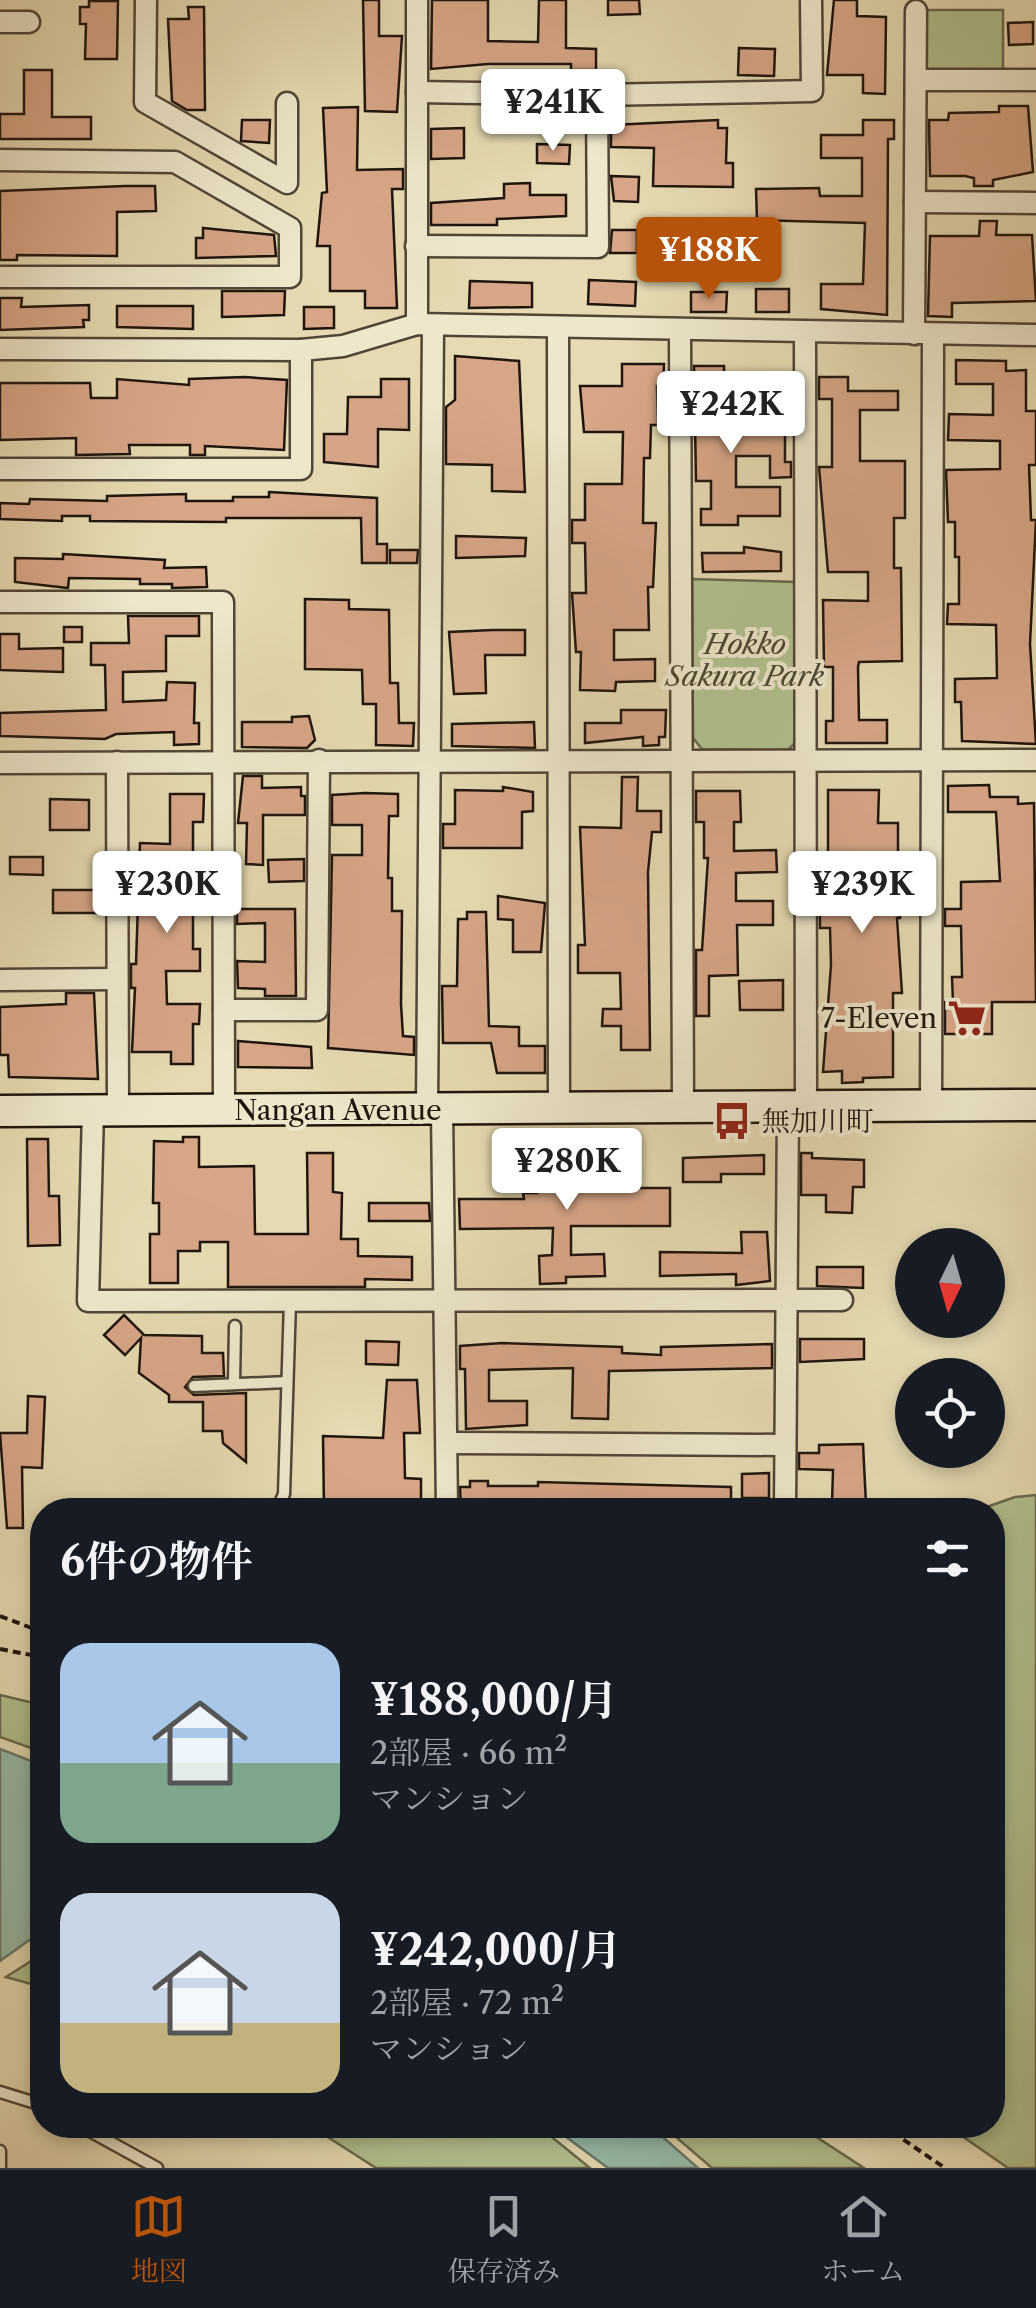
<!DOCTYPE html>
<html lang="ja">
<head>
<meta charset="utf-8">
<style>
	body { margin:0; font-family:"Libre Caslon Text","Noto Serif JP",serif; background:#242831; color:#f1f3f6; height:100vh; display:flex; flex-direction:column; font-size:38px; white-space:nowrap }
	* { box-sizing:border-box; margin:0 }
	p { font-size:32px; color:#9ea1a6 }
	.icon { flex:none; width:55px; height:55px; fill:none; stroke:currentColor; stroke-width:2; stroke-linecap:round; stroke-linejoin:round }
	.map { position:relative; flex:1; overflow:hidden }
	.sheet { position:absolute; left:30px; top:1498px; width:975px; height:640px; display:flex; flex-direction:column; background:#171b24; border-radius:40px; box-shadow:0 5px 15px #0003 }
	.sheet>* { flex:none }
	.needle { width:65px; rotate:185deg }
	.tools { position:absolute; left:895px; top:1228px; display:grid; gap:20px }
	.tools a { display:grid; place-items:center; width:110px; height:110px; border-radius:50%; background:#171b24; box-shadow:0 5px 15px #0003; font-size:50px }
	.price { position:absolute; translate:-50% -85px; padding:0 22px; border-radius:10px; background:#fff; color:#222; font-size:32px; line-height:65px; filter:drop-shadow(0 2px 5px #0008) }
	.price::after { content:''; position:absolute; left:50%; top:60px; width:30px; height:22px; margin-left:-15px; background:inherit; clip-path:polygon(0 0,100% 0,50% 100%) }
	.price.current { background:#b45309; color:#fff }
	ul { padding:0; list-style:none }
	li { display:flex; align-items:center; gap:30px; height:250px; padding:0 30px }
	li span { display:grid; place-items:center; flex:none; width:280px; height:200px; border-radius:30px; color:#555 }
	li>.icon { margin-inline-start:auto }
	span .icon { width:120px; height:120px; fill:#fffc; stroke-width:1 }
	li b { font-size:42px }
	h2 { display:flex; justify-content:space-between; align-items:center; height:120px; padding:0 30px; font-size:42px }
	.dock { display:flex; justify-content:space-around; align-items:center; height:140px; border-top:2px solid #363941; background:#171b24; font-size:28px; color:#9ea1a6 }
	.dock a { display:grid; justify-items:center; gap:5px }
	.dock .current { color:#b45309 }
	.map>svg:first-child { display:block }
</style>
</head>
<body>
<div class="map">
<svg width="1036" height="2168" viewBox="0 0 1036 2168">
	<rect width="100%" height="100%" fill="#e5dab1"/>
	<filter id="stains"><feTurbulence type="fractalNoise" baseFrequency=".002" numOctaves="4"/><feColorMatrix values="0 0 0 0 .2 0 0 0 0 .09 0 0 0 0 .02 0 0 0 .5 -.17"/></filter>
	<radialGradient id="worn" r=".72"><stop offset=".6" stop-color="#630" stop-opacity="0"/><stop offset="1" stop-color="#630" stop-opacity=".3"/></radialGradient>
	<g fill="#b2c08e" stroke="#696a4e" stroke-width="2.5">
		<polygon points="926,10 1003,10 1003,69 926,70"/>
		<polygon points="692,579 798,582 798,740 788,750 702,749 693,738"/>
		<polygon points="1036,1495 1036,2168 1008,2168 946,2125 992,2125 992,1510 978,1510 1015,1497"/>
		<polygon points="880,1500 967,1510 881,1510"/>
		<polygon points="0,1695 42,1705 42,1752 0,1737"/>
		<polygon points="42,1954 42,1987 6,1977"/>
		<polygon points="309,2125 537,2125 590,2168 376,2168"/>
		<polygon points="662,2125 798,2125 864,2168 712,2168"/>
	</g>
	<g fill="#96bba9" stroke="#67796b" stroke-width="2.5">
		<polygon points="0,1749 42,1765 42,1931 0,1961"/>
		<polygon points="550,2125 649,2125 698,2168 608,2168"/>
	</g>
	<g fill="#d7a687" stroke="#20150d" stroke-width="2.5">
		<polygon points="363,0 379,0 379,36 402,36 397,112 365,111"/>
		<polygon points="432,0 488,0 488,41 538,42 539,0 566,0 566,48 596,49 596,70 571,70 571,64 488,64 431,69"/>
		<polygon points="608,0 639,0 640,14 608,15"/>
		<polygon points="834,0 857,0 857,16 886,17 885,94 863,93 863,75 827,75"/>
		<polygon points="89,1 118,1 117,59 85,59 86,24 80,24 80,7 89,7"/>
		<polygon points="188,7 204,7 205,110 187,110 172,101 168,19 189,19"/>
		<polygon points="1033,22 1033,44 1009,45 1008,23"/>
		<polygon points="739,48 775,49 774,76 738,75"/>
		<polygon points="24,70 52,70 52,117 91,117 91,139 0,139 0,114 24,114"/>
		<polygon points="999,106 1028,106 1033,172 993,180 993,186 974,186 974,178 965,176 930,176 929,120 948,120 949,113 999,112"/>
		<polygon points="358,107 357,170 403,169 403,189 392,189 397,308 365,308 365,291 330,291 330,246 317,246 322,193 327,192 323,108"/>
		<polygon points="242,120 270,120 269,143 241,141"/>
		<polygon points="718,120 718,128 727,128 726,163 733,163 733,187 653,186 654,148 611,147 611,125"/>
		<polygon points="863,120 894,120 894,139 888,139 887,315 821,309 821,284 863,284 865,223 757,220 756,189 819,188 820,196 862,196 862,158 821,158 821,135 863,135"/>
		<polygon points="464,128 464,158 431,159 431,129"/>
		<polygon points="537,144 570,145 569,164 537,163"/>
		<polygon points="611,176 639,177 638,202 614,201"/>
		<polygon points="530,183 530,195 566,195 566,216 497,219 497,225 431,225 431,203 504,198 504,184"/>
		<polygon points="125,186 155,186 156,211 117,212 117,256 17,255 17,260 0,260 0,191"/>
		<polygon points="980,221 997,221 996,235 1032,235 1036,301 952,303 952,317 928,316 930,236 979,236"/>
		<polygon points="203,228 274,235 276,256 196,258 196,238 203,238"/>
		<polygon points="612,230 637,230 637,253 610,253"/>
		<polygon points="589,280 636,282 635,306 588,304"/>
		<polygon points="470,281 532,283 532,307 469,308"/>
		<rect x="756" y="289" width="33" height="23"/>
		<polygon points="222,291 285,291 284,315 222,317"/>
		<polygon points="691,292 727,292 726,312 691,312"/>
		<polygon points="0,298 22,298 21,307 89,305 89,320 83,320 84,327 0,330"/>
		<polygon points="117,306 193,306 193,329 117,327"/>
		<polygon points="304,307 334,307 334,328 304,329"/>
		<polygon points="455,356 519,361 525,492 492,491 492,465 446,464 446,407 455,400"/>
		<polygon points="956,360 1006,361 1006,371 1026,370 1026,411 1036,411 1036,465 1029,465 1031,520 1036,520 1030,644 1036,744 962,741 961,702 955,702 955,679 997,678 996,625 947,624 948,604 959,604 959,557 955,557 955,522 948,522 946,470 1000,469 1000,441 948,440 949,414 993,415 993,384 956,384"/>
		<polygon points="622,364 664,364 663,386 657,386 658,425 651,425 650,458 644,458 643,523 656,523 653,587 648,587 649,630 614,630 614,660 655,659 655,681 616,682 615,691 580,690 581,652 576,652 572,593 586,593 585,543 572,543 572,520 585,520 585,484 622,484 623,432 584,432 580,386 622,386"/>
		<polygon points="694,366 724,366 724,434 785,434 785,462 791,462 791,477 770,478 770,456 736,456 736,487 780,487 780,516 738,516 738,525 701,525 701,509 711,509 711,481 696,481"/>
		<polygon points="244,377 287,380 284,450 205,446 205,455 190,455 190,445 129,445 130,454 76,455 76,438 0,440 0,383 90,383 91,398 117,398 117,379 189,385 189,379"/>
		<polygon points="819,377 848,377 848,391 898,391 898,410 860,410 860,461 905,461 905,518 894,518 894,568 901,568 902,661 859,662 858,667 859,720 887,720 887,743 826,743 826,721 833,721 833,667 824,667 823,600 868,601 868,572 828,572 819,467 832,467 832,399 819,399"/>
		<polygon points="381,379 409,379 409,430 378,429 378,467 324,462 324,434 347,434 348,397 381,397"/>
		<polygon points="269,492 377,498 377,544 387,544 387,563 362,563 361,518 226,518 226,522 90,521 90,516 62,516 62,521 0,519 0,503 29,504 30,499 107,501 107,496 186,494 186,501 233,501 233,497 269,497"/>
		<polygon points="456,536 526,538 525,556 456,558"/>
		<polygon points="744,547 781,552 781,571 703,572 702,553 744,553"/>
		<polygon points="390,550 418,550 417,563 390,563"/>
		<polygon points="63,554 165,560 164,568 206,567 207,587 172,588 172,584 140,584 140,579 69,578 68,588 15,582 15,558 63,559"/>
		<polygon points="305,599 349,600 349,609 389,610 390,683 398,683 399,723 414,723 413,746 376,745 376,704 363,704 362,670 305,669"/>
		<polygon points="128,616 199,616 199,636 166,636 166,671 123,672 123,702 166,700 167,682 195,683 194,723 199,723 199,744 174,745 174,732 116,734 105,739 0,736 0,713 106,710 105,665 91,665 91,643 129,643"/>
		<rect x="64" y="627" width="18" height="15"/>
		<polygon points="493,630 525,630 525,655 485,655 486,693 454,694 449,632"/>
		<polygon points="0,634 19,634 19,649 63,648 63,672 0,670"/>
		<polygon points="621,710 666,710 665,737 659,737 659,745 643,746 643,737 585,743 585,723 621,723"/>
		<polygon points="309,716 315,740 307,748 242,747 242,722 292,722 292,717"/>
		<polygon points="534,722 535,748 452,746 452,724"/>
		<polygon points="243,776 262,776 262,788 301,787 301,796 305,796 305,815 263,815 263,865 246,864 247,823 238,823"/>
		<polygon points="622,777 638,777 637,811 661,811 661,832 652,832 648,872 650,1050 621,1050 621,1026 602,1026 603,1009 621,1009 620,973 578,973 578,945 585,945 580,827 621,828"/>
		<polygon points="989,785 990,797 1018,797 1018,804 1034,803 1036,1002 992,1002 992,1034 945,1034 945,1002 953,1002 952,977 962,977 961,926 945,926 945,909 961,909 961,882 1000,881 996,812 948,812 948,786"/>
		<polygon points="503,787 533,792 533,811 522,812 522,848 443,848 443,824 455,824 455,790 503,791"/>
		<polygon points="828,790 879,790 878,823 898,823 898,858 903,858 900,918 897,918 902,993 893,993 893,1077 863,1078 863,1082 842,1083 842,1071 823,1072 831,965 830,928 820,928 820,914 822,891 828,891"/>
		<polygon points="696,791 740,791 741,822 734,822 734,851 776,850 777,872 736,873 736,901 773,901 773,925 737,925 738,975 709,976 709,1016 696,1016 696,950 702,950 708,858 704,858 704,822 696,822"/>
		<polygon points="365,793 398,794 398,816 389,816 388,878 392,878 392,911 402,911 401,1004 403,1036 414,1037 414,1055 328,1048 332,855 362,855 362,825 332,825 332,795"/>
		<polygon points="170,794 204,794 203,822 193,822 193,949 200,949 200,971 166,971 167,1004 200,1004 199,1024 193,1024 193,1064 171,1064 171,1052 132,1052 135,988 131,988 131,964 136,964 140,843 170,844"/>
		<polygon points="50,799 89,800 89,830 50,830"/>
		<polygon points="10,857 43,857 43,875 10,874"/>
		<polygon points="304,859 304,881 269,882 268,860"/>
		<rect x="53" y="890" width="43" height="23"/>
		<polygon points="498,896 545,903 541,952 513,952 513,920 498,919"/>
		<polygon points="237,909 295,909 296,996 265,996 265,989 238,988 237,961 265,962 265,923 237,924"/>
		<polygon points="467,912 486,912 489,1026 519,1027 519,1046 545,1046 545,1073 497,1073 491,1043 443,1043 442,986 457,986 458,919 467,919"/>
		<polygon points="783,980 783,1010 740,1010 739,981"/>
		<polygon points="66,993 94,993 98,1079 9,1077 8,1055 0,1055 0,1007 66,1004"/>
		<polygon points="238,1041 311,1047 312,1068 238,1067"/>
		<polygon points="183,1137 199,1137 199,1167 254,1166 255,1234 308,1234 307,1153 333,1153 333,1192 342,1193 341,1239 358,1239 358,1256 412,1257 412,1280 365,1279 365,1287 228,1287 228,1242 200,1242 200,1251 178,1251 178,1283 150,1283 150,1234 159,1234 159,1203 153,1203 154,1141 183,1142"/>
		<polygon points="27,1139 48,1139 49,1196 59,1196 60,1245 28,1246"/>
		<polygon points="537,1141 571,1141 571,1188 670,1188 670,1226 571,1226 571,1255 604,1254 605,1276 566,1277 566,1283 540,1284 539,1256 552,1255 553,1228 460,1229 459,1199 524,1199 523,1193 537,1193"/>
		<polygon points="801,1153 812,1153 812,1158 864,1160 864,1187 853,1187 852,1213 826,1212 826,1195 801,1195"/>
		<polygon points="764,1155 764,1174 721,1174 721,1182 683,1182 683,1158"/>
		<polygon points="369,1203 429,1203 430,1221 369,1221"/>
		<polygon points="741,1232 767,1232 770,1281 736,1285 736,1274 660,1276 660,1252 742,1253"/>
		<polygon points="817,1267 863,1267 863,1288 817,1286"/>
		<polygon points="124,1315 144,1335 202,1336 202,1353 223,1353 224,1376 193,1377 185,1387 194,1395 246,1393 246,1462 223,1443 222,1431 203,1431 203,1402 169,1402 169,1395 139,1373 141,1338 125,1355 104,1335"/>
		<polygon points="800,1339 864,1339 864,1359 800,1362"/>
		<polygon points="366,1341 399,1342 398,1365 366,1364"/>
		<polygon points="502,1343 622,1347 622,1353 661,1355 661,1347 772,1344 772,1368 609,1371 608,1419 572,1418 573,1368 489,1370 489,1401 527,1401 527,1425 466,1429 465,1369 460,1369 460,1346"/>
		<polygon points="387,1380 417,1380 420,1433 404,1433 405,1478 421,1479 421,1504 355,1500 355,1510 324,1510 323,1436 383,1438"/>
		<polygon points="28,1396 45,1397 42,1468 22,1467 23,1528 7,1528 0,1433 27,1433"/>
		<polygon points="863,1444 866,1504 832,1504 833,1470 799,1469 799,1453 819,1453 819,1445"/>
		<polygon points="769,1473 769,1498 742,1498 742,1474"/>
		<polygon points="470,1481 488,1481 488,1486 538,1486 538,1482 731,1487 731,1508 461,1510 460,1487 470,1487"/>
	</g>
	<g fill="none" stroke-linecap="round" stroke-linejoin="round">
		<g stroke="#514636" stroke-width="15">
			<g id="lane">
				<polyline points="234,1384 235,1326"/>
				<polyline points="194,1386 287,1382"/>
				<polyline points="182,1506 191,1510"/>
				<polyline points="277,1510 284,1494 290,1301"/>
				<polyline points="0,2092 42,2105"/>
				<polyline points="79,2125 157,2168"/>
				<polyline points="0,2151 0,2168"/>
			</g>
		</g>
		<g stroke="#514636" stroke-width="25">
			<g id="street">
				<polyline points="146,0 145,102 287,183 287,103"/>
				<polyline points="417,0 417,324"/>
				<polyline points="0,22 29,22"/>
				<polyline points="916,80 1036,80"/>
				<polyline points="417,92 597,95 812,91 811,0"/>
				<polyline points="0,160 175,162 290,228 290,277 0,277"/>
				<polyline points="915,202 1036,203"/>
				<polyline points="416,246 598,247 597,95"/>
				<polyline points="558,329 559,1108"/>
				<polyline points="680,330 683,1107"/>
				<polyline points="805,334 806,1107"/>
				<polyline points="914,334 916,11"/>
				<polyline points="0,349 301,350 343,346 417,324 1036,335"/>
				<polyline points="0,469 301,469 301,350"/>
				<polyline points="0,602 223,602 224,1109"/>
				<polyline points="117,762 118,1110"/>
				<polyline points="0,763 1036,760"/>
				<polyline points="0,980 117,979"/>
				<polyline points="224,1010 317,1010 319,760"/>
				<polyline points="931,1106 933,334"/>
				<polyline points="427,1110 433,325"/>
				<polyline points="442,1110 447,1510"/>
				<polyline points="93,1111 88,1301 842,1300"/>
				<polyline points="448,1443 785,1445"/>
				<polyline points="785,1510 788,1108"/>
			</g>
		</g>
		<g stroke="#20150d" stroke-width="35">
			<polyline id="secondary" points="0,1111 1036,1105"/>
		</g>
		<g stroke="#20150d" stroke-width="4" stroke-dasharray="8 5" stroke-linecap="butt">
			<polyline points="0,1616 42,1632"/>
			<polyline points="0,1649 42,1657"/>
			<polyline points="882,2125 945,2168"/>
		</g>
		<use href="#lane" stroke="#eee7cc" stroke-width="10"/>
		<use href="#street" stroke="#eee7cc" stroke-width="20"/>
		<use href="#secondary" stroke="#eee7cc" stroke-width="30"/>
	</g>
	<defs>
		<g id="supermarket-bare" transform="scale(3)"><path d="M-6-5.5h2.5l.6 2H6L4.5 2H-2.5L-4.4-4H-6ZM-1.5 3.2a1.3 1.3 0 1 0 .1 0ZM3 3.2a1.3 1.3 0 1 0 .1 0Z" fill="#8f2418" stroke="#eee7cc" stroke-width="2.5" paint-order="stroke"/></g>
		<g id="bus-bare" transform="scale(3)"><path d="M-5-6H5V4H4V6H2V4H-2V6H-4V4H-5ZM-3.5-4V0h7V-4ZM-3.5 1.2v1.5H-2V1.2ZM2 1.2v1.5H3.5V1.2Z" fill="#8f2418" stroke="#eee7cc" stroke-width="2.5" paint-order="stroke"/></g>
	</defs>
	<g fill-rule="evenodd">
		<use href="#supermarket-bare" x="967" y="1018"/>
		<use href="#bus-bare" x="732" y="1121"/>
	</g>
	<g text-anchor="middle" stroke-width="8" stroke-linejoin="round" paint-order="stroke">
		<g font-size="28" font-style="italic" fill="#4c4834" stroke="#eee7cc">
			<text x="745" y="654">Hokko<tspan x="745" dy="32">Sakura Park</tspan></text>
		</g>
		<g font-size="28" fill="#20150d" stroke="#eee7cc" text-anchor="end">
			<text x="937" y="1028">7-Eleven</text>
			<text x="762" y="1131" text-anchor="start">無加川町</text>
		</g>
		<g font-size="28" fill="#20150d" stroke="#eee7cc">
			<text x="338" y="1120">Nangan Avenue</text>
		</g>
	</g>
	<rect width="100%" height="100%" filter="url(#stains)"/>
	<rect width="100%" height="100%" fill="url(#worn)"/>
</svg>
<div class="tools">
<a><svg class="needle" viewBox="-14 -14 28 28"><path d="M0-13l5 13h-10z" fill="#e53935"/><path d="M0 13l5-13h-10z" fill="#9ea1a6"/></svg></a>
<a><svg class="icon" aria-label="locate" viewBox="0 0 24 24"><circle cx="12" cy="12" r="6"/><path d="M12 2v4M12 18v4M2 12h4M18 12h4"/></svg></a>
</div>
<b class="price" style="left:553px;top:154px">¥241K</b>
<b class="price current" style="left:709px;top:302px">¥188K</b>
<b class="price" style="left:731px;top:456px">¥242K</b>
<b class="price" style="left:167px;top:936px">¥230K</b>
<b class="price" style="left:862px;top:936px">¥239K</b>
<b class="price" style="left:567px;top:1213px">¥280K</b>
<section class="sheet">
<h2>6件の物件<svg class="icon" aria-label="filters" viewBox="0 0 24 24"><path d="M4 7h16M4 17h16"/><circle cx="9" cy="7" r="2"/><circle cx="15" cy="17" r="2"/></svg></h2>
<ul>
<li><span style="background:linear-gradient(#a9c7e8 60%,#7fa58c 0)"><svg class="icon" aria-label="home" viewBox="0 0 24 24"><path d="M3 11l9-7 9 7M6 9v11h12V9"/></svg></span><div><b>¥188,000/月</b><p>2部屋 · 66 m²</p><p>マンション</p></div></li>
<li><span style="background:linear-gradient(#c9d6e8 65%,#c2b280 0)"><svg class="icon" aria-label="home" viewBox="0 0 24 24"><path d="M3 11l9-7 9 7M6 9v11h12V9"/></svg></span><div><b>¥242,000/月</b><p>2部屋 · 72 m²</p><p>マンション</p></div></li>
</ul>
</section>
</div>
<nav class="dock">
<a class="current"><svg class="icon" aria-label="map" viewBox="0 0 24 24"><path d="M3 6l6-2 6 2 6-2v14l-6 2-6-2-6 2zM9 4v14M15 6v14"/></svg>地図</a>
<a><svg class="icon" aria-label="saved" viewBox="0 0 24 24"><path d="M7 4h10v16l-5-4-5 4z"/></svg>保存済み</a>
<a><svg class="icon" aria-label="home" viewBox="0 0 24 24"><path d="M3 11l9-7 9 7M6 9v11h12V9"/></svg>ホーム</a>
</nav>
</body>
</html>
